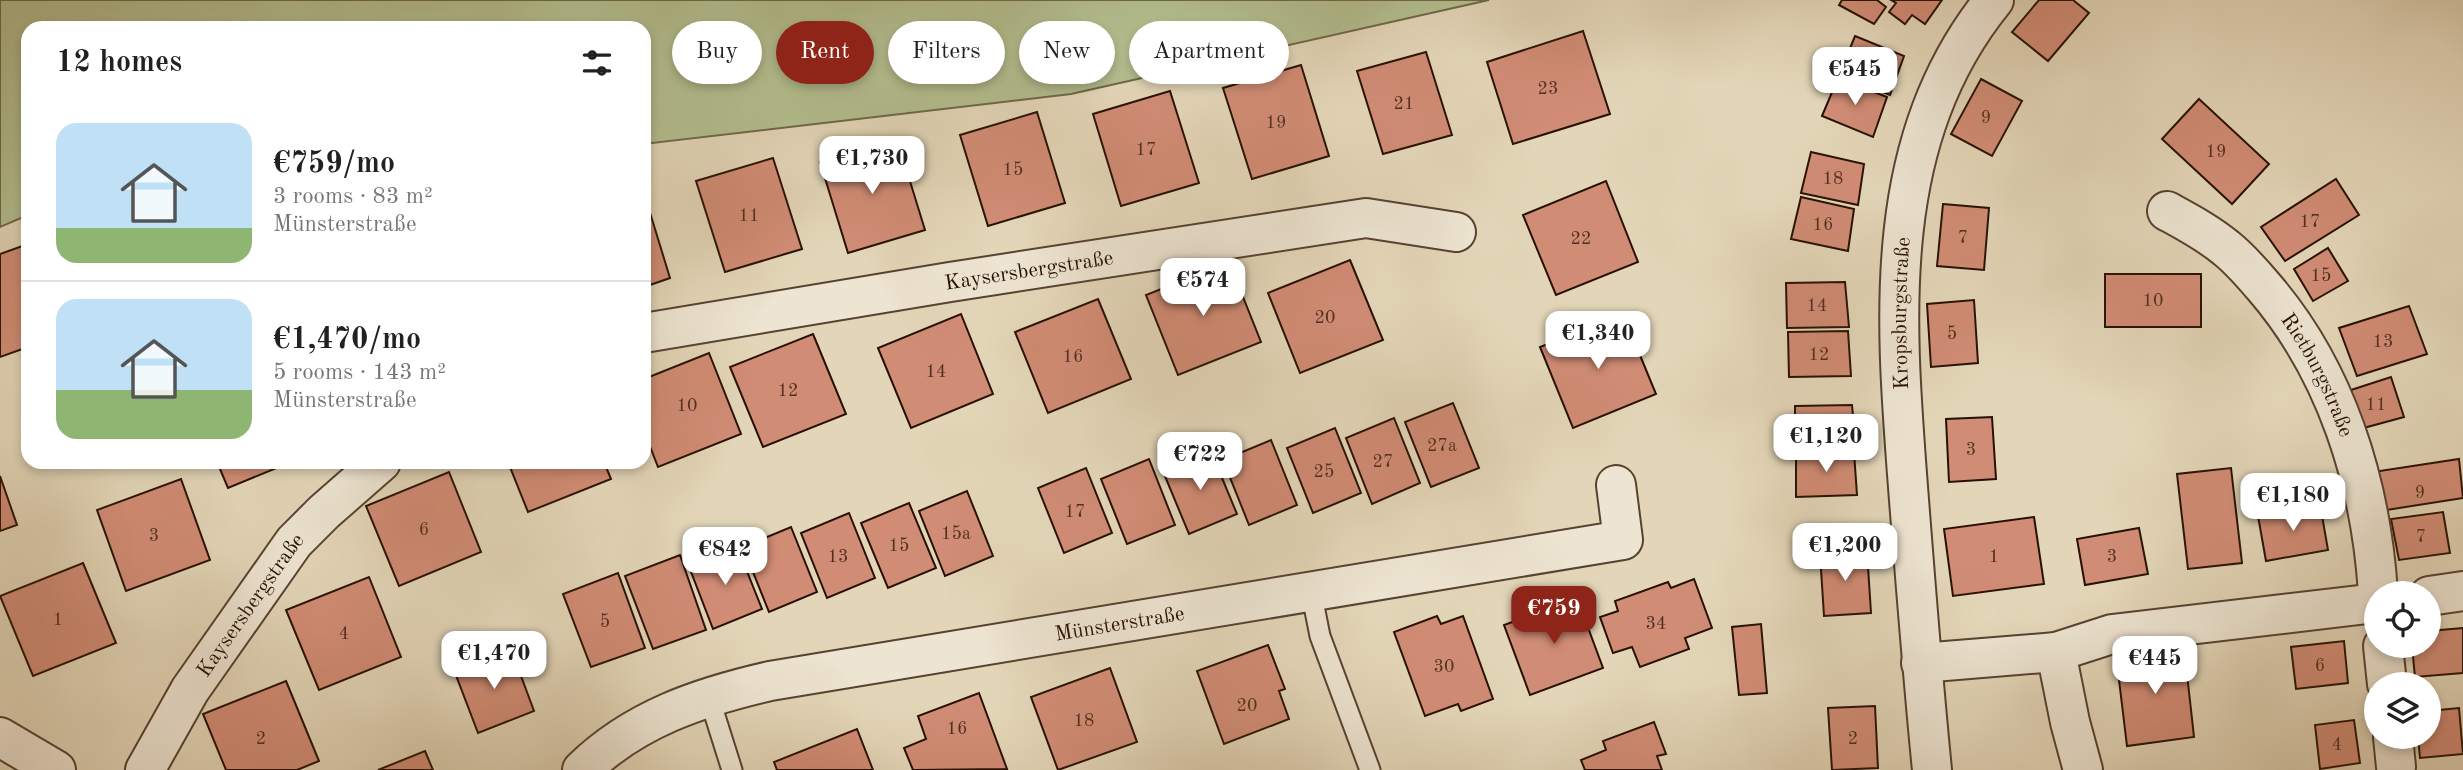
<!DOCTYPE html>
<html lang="en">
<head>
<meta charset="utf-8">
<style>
	body { margin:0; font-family:"Old Standard TT",serif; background:#f2f2f2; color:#202124; height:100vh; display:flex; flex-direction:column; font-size:26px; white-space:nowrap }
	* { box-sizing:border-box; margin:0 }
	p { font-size:23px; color:#757577 }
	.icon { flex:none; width:38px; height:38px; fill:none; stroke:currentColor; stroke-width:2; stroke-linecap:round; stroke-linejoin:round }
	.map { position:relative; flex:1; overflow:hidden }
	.panel { position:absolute; left:21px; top:21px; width:630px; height:448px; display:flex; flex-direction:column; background:#fff; border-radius:21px; box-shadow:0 4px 10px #0003 }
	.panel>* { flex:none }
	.hud { position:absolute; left:672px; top:21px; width:665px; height:63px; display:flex; gap:14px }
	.buttons { position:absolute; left:2364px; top:581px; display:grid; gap:14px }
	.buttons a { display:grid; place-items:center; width:77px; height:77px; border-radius:50%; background:#fff; box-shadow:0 4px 10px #0003; font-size:35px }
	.price { position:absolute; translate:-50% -60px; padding:0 16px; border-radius:14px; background:#fff; color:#222; font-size:23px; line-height:46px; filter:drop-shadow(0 2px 4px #0008) }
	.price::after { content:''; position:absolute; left:50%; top:42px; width:21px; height:16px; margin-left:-10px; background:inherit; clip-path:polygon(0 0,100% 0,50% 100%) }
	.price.active { background:#8f2418; color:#fff }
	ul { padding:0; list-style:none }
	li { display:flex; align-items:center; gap:21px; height:175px; padding:0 35px }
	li+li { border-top:2px solid #e0e0e0 }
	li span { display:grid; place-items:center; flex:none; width:196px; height:140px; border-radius:21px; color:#555 }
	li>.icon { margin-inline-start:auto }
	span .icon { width:84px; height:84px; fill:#fffc; stroke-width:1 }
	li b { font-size:30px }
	h2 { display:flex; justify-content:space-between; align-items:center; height:84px; padding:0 35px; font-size:30px }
	.pill { padding:0 24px; border-radius:32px; background:#fff; box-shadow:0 4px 10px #0003; font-size:24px; line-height:63px }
	.pill.active { background:#8f2418; color:#fff }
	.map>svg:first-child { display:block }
</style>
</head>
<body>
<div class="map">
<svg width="2463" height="770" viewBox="0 0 2463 770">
	<rect width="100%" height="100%" fill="#e3d6b8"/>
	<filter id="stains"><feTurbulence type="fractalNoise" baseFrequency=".00286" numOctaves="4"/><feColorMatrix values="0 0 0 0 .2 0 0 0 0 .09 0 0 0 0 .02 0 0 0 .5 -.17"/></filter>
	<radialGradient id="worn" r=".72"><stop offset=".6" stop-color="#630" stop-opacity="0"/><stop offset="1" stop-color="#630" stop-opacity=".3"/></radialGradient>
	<polygon fill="#b3be8f" stroke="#6e684a" stroke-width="2" points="0,0 1489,0 1071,94 644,144 644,28 28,28 28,215 0,227"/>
	<g fill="#d18c75" stroke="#281104" stroke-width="2">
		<polygon points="1842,0 1877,0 1886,7 1874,24 1839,5"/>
		<polygon points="1891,0 1942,0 1925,24 1912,15 1905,24 1889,12 1896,3"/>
		<polygon points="2039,0 2073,0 2089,13 2048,61 2012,32"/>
		<polygon points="1583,31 1610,114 1513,144 1487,62"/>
		<polygon points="1855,36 1904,56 1890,95 1839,75"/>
		<polygon points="1426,52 1452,135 1383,154 1357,71"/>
		<polygon points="1301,65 1329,156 1252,179 1223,88"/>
		<polygon points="1838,78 1887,97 1873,137 1822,116"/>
		<polygon points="1981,79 2022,101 1992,156 1951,134"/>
		<polygon points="1170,91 1199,183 1121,206 1093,114"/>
		<polygon points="2199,99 2269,164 2232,204 2162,139"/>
		<polygon points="1037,112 1065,203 988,226 960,135"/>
		<polygon points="897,139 925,230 848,253 820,162"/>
		<polygon points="1811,152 1864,164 1858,205 1801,193"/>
		<polygon points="773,158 802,249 725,272 696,181"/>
		<polygon points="2336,179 2359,215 2285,261 2261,227"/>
		<polygon points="1606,181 1638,262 1556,295 1523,215"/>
		<polygon points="644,193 670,278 644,287"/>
		<polygon points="1801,197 1854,209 1848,251 1791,239"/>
		<polygon points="1943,204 1989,208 1984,270 1937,266"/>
		<polygon points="28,244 28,347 0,357 0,254"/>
		<polygon points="2328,248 2348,281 2313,301 2294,269"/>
		<polygon points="1350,260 1383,340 1300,373 1268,293"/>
		<polygon points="1229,262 1261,342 1178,375 1146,295"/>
		<rect x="2105" y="274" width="96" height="53"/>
		<polygon points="1845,282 1849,327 1787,328 1786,283"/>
		<polygon points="1098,299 1131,379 1048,413 1015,332"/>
		<polygon points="1974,300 1978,363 1931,367 1927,304"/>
		<polygon points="2409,306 2427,354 2357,376 2339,328"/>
		<polygon points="961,314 993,394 911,428 878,348"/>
		<polygon points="1623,314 1656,394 1573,428 1540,347"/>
		<polygon points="1848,331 1851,376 1789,377 1788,332"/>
		<polygon points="813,334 846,414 763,447 730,367"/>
		<polygon points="709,353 741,434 658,467 644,431 644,379"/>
		<polygon points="2391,377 2404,417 2360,429 2348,391"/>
		<polygon points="1453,403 1479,468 1431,487 1405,422"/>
		<polygon points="1852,405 1856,448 1795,449 1795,406"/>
		<polygon points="1992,417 1996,479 1949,482 1946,419"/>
		<polygon points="1394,418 1420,483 1372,504 1346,438"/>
		<polygon points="1335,428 1361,493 1313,513 1287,448"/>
		<polygon points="1271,440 1297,505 1249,525 1223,460"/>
		<polygon points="1210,449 1237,514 1189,534 1162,469"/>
		<polygon points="1854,452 1857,495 1796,497 1796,453"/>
		<polygon points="1149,459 1175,525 1127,544 1101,479"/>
		<polygon points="2459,459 2463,498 2380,511 2373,472"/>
		<polygon points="217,462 291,462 228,488"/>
		<polygon points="508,462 604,462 611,479 528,512"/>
		<polygon points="1086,468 1112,533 1064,553 1038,488"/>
		<polygon points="2231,468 2242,563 2188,569 2177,474"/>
		<polygon points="449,472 481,552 399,586 366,506"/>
		<polygon points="0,476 17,525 0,531"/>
		<polygon points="181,479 210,560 126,591 97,510"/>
		<polygon points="967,491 993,556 945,576 919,511"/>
		<polygon points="909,503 936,568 888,588 861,523"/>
		<polygon points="2320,504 2328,550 2266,561 2258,516"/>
		<polygon points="2443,512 2450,553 2399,560 2391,519"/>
		<polygon points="849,513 875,578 827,598 801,533"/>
		<polygon points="2034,517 2044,584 1953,596 1944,529"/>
		<polygon points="791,527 817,592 769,612 743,547"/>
		<polygon points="2139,528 2148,574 2085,585 2077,539"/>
		<polygon points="736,544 762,609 713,629 688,564"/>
		<polygon points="1867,551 1871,613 1824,616 1820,554"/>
		<polygon points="680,555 706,630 653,649 625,576"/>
		<polygon points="83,563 116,643 33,676 0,596"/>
		<polygon points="618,573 645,648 591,667 563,594"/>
		<polygon points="369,577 401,657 319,690 286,610"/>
		<polygon points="1694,579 1712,628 1685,638 1689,649 1640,667 1632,647 1613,653 1600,617 1618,611 1615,601 1668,582 1671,588"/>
		<polygon points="1577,598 1603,668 1530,695 1504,625"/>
		<polygon points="1437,616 1441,624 1463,616 1493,699 1461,711 1458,704 1425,716 1394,632"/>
		<polygon points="1761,624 1767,693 1739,695 1732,627"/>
		<polygon points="2463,628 2463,673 2415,677 2412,646 2429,646 2429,631"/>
		<polygon points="2344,641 2348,683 2296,689 2291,647"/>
		<polygon points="1268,645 1285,689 1279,691 1289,719 1224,744 1197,671"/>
		<polygon points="2184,647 2194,737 2127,746 2116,655"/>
		<polygon points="511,649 534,711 478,733 454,670"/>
		<polygon points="1110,668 1137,742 1058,770 1031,697"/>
		<polygon points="286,681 319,761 297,770 226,770 203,714"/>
		<polygon points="979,693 1007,769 913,770 904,748 926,739 918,716"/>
		<polygon points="1875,706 1878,768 1832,770 1828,708"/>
		<polygon points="2459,708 2463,754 2420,758 2418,737 2429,737 2429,711"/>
		<polygon points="2354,720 2360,763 2320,769 2315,725"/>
		<polygon points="1654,722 1666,754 1657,756 1662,770 1585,770 1581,760 1606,750 1603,741"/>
		<polygon points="857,729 873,770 777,770 774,762"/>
		<polygon points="425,751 433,770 378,770"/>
	</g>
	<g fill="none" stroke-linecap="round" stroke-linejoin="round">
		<g stroke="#574231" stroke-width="23">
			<g id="lane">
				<polyline points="1311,591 1320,636 1370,770"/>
				<polyline points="709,697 732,770"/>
			</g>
		</g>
		<g stroke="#574231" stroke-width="42">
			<g id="street">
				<path id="s1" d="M2167,211C2187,222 2208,233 2226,248C2240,259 2251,272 2263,286C2336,370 2371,482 2378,593"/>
				<path id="s2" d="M644,333L950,282L1366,218L1456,232"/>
				<polyline points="2429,596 2463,591"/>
				<polyline points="2383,646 2387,684"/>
				<polyline points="2056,652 2070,722 2083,770"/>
				<polyline points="1921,663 2056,652 2112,634 2376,603"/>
				<polyline points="0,737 56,770"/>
				<polyline points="2393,737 2396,767"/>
				<path id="s3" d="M145,770L190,690L294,542L324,512L381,462"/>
				<path id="s4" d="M582,770C634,719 700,697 770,681L1623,540L1616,485"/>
				<path id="s5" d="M1932,770C1923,680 1916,590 1909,500C1896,328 1877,144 1994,0"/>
			</g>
		</g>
		<use href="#lane" stroke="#ede4d1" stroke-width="19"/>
		<use href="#street" stroke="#ede4d1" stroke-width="38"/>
	</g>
	<g text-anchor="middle" stroke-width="5" stroke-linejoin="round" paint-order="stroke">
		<g font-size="18" fill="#523020">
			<text x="1548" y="94">23</text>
			<text x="1404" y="109">21</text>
			<text x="1986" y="123">9</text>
			<text x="1276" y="128">19</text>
			<text x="1146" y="155">17</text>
			<text x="2216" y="157">19</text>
			<text x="1013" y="175">15</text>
			<text x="1833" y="184">18</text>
			<text x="749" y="221">11</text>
			<text x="2310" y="227">17</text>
			<text x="1823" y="230">16</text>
			<text x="1963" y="243">7</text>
			<text x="1581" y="244">22</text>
			<text x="2321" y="281">15</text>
			<text x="2153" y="306">10</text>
			<text x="1817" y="311">14</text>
			<text x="1325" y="323">20</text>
			<text x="1952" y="339">5</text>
			<text x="2383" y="347">13</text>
			<text x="1819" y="360">12</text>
			<text x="1073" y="362">16</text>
			<text x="936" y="377">14</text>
			<text x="788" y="396">12</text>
			<text x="2376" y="410">11</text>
			<text x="687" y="411">10</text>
			<text x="1442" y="451">27a</text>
			<text x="1971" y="455">3</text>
			<text x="1383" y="467">27</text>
			<text x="1324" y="477">25</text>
			<text x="2420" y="498">9</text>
			<text x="1075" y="517">17</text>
			<text x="424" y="535">6</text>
			<text x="956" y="539">15a</text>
			<text x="154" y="541">3</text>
			<text x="2421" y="542">7</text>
			<text x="899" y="551">15</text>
			<text x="838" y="562">13</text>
			<text x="1994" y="562">1</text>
			<text x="2112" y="562">3</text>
			<text x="58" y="625">1</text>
			<text x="605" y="627">5</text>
			<text x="1656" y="629">34</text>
			<text x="344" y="639">4</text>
			<text x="2320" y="671">6</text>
			<text x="1444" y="672">30</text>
			<text x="1247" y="711">20</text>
			<text x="1084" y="726">18</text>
			<text x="957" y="734">16</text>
			<text x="261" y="744">2</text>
			<text x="1853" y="744">2</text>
			<text x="2337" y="750">4</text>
		</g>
		<g font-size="21" fill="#281104" stroke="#ede4d1">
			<text dy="7" stroke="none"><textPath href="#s2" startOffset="390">Kaysersbergstraße</textPath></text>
			<text dy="7" stroke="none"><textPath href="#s5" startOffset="458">Kropsburgstraße</textPath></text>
			<text dy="7" stroke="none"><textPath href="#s1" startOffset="228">Rietburgstraße</textPath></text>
			<text dy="7" stroke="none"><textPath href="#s3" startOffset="196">Kaysersbergstraße</textPath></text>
			<text dy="7" stroke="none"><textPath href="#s4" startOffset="565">Münsterstraße</textPath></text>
		</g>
	</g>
	<rect width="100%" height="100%" filter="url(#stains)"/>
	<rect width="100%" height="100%" fill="url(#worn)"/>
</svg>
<div class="buttons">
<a><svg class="icon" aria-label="locate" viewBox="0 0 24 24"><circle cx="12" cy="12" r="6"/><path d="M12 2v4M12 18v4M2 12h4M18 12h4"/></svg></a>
<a><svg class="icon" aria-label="layers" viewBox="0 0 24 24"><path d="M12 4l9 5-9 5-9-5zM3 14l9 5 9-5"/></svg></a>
</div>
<b class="price" style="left:1855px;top:107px">€545</b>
<b class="price" style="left:872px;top:196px">€1,730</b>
<b class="price" style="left:1203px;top:318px">€574</b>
<b class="price" style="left:1598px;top:371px">€1,340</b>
<b class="price" style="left:1826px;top:474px">€1,120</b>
<b class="price" style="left:1200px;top:492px">€722</b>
<b class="price" style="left:2293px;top:533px">€1,180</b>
<b class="price" style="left:1845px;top:583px">€1,200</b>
<b class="price" style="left:725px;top:587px">€842</b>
<b class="price active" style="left:1554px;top:646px">€759</b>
<b class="price" style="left:494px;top:691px">€1,470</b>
<b class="price" style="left:2155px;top:696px">€445</b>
<div class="hud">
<a class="pill">Buy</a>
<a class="pill active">Rent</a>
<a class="pill">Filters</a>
<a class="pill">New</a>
<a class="pill">Apartment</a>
</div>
<section class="panel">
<h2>12 homes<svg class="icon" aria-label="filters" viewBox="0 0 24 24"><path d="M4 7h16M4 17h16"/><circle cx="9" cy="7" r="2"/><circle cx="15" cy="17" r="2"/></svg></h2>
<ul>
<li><span style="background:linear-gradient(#bfe0f5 75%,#8fb573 0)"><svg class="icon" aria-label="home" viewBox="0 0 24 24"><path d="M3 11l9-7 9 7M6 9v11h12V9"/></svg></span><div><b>€759/mo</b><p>3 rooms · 83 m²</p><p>Münsterstraße</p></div></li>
<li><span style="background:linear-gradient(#bfe0f5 65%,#8fb573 0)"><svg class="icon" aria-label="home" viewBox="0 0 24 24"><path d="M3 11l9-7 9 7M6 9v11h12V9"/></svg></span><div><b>€1,470/mo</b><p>5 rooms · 143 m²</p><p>Münsterstraße</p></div></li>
</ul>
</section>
</div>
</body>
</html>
